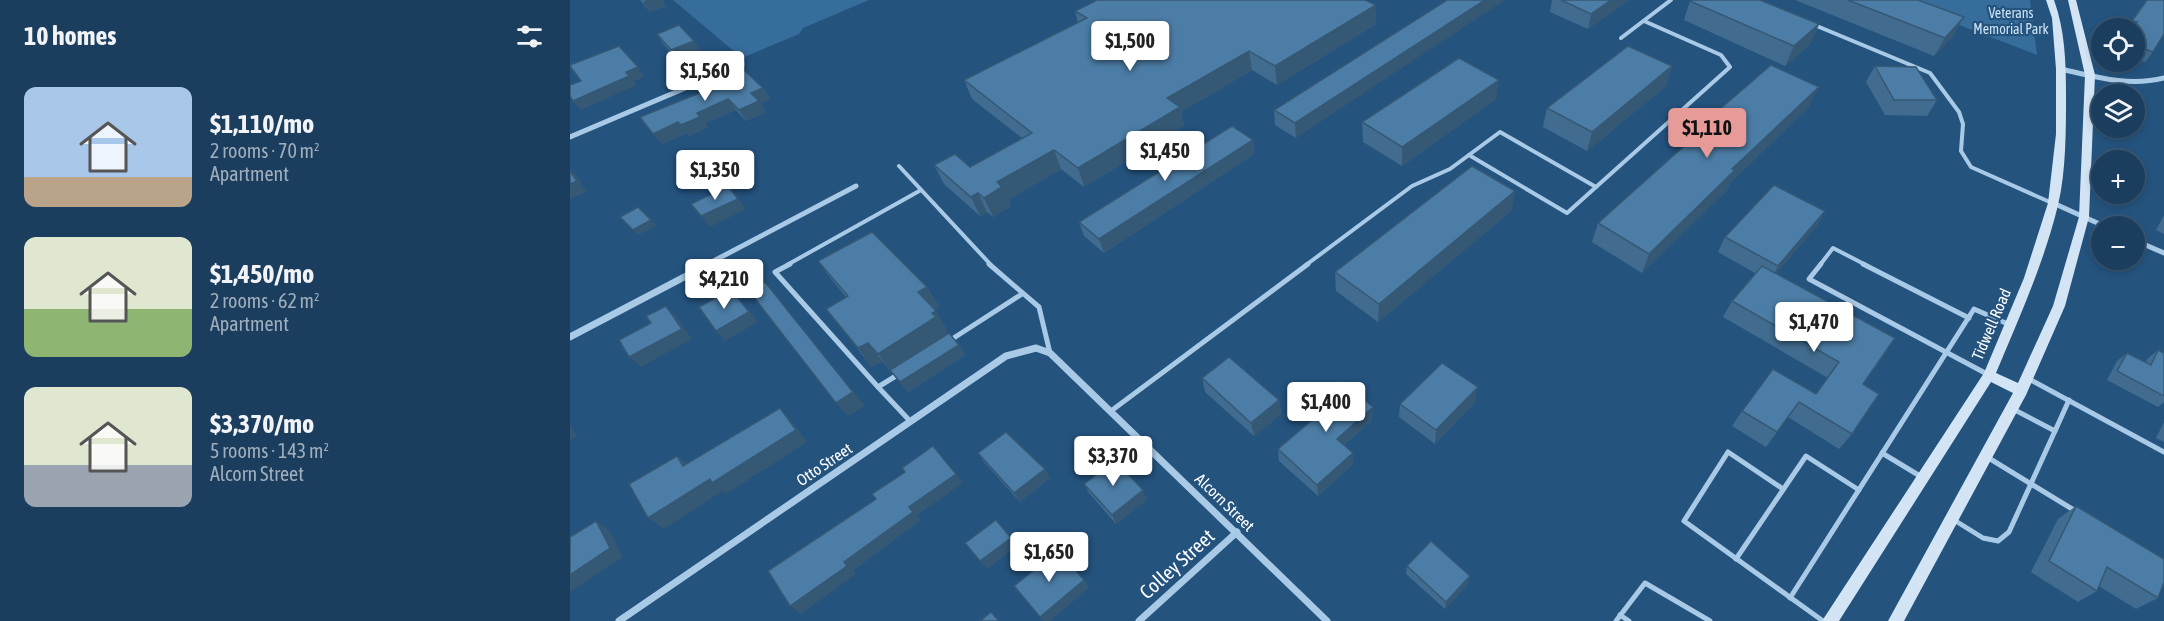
<!DOCTYPE html>
<html lang="en">
<head>
<meta charset="utf-8">
<style>
	body { margin:0; font-family:"Asap Condensed",sans-serif; background:#284967; color:#f1f3f6; height:100vh; display:flex; flex-direction:column; font-size:22px; white-space:nowrap }
	* { box-sizing:border-box; margin:0 }
	p { font-size:20px; color:#a0aebc }
	.icon { flex:none; width:33px; height:33px; fill:none; stroke:currentColor; stroke-width:2; stroke-linecap:round; stroke-linejoin:round }
	.map { position:relative; flex:1; overflow:hidden }
	.details { display:flex; flex-direction:column; background:#1b3e5e; width:570px }
	.details>* { flex:none }
	.buttons { position:absolute; left:1521px; top:18px; display:grid; gap:12px }
	.buttons a { display:grid; place-items:center; width:54px; height:54px; border-radius:50%; background:#1b3e5e; box-shadow:0 3px 9px #0003,0 0 0 2px #395773; font-size:30px }
	.price { position:absolute; translate:-50% -51px; padding:0 14px; border-radius:6px; background:#fff; color:#222; font-size:20px; line-height:39px; filter:drop-shadow(0 2px 3px #0008) }
	.price::after { content:''; position:absolute; left:50%; top:36px; width:18px; height:14px; margin-left:-9px; background:inherit; clip-path:polygon(0 0,100% 0,50% 100%) }
	.price.selected { background:#e69b98; color:#111 }
	ul { padding:0; list-style:none }
	li { display:flex; align-items:center; gap:18px; height:150px; padding:0 24px }
	li span { display:grid; place-items:center; flex:none; width:168px; height:120px; border-radius:12px; color:#555 }
	li>.icon { margin-inline-start:auto }
	span .icon { width:72px; height:72px; fill:#fffc; stroke-width:1 }
	li b { font-size:26px }
	h2 { display:flex; justify-content:space-between; align-items:center; height:72px; padding:0 24px; font-size:26px }
	main { display:flex; flex:1; min-height:0 }
	.map>svg:first-child { display:block }
</style>
</head>
<body>
<main>
<section class="details">
<h2>10 homes<svg class="icon" aria-label="filters" viewBox="0 0 24 24"><path d="M4 7h16M4 17h16"/><circle cx="9" cy="7" r="2"/><circle cx="15" cy="17" r="2"/></svg></h2>
<ul>
<li><span style="background:linear-gradient(#a9c7e8 75%,#b9a48a 0)"><svg class="icon" aria-label="home" viewBox="0 0 24 24"><path d="M3 11l9-7 9 7M6 9v11h12V9"/></svg></span><div><b>$1,110/mo</b><p>2 rooms · 70 m²</p><p>Apartment</p></div></li>
<li><span style="background:linear-gradient(#dfe7d0 60%,#8fb573 0)"><svg class="icon" aria-label="home" viewBox="0 0 24 24"><path d="M3 11l9-7 9 7M6 9v11h12V9"/></svg></span><div><b>$1,450/mo</b><p>2 rooms · 62 m²</p><p>Apartment</p></div></li>
<li><span style="background:linear-gradient(#dfe7d0 65%,#9aa5b1 0)"><svg class="icon" aria-label="home" viewBox="0 0 24 24"><path d="M3 11l9-7 9 7M6 9v11h12V9"/></svg></span><div><b>$3,370/mo</b><p>5 rooms · 143 m²</p><p>Alcorn Street</p></div></li>
</ul>
</section>
<div class="map">
<svg width="1594" height="621" viewBox="0 0 1594 621">
	<rect width="100%" height="100%" fill="#24537e"/>
	<g fill="#376d9b">
		<polygon points="103,0 299,0 233,28 229,34 172,58"/>
		<polygon points="1324,0 1460,0 1467,55"/>
	</g>
	<g fill="none" stroke-linecap="round" stroke-linejoin="round">
		<g stroke="#a9cae6" stroke-width="4">
			<polyline points="1242,24 1360,73 1389,112 1393,124 1391,151 1401,167 1482,203"/>
			<polyline points="1051,38 1101,0"/>
			<polyline points="899,155 997,213 1160,67 1151,55 1074,21"/>
			<polyline points="329,166 421,265"/>
			<polyline points="217,265 351,190"/>
			<polyline points="736,265 842,186 880,169 930,132 1026,187"/>
			<polyline points="1250,265 1263,248 1296,265"/>
		</g>
		<g stroke="#a9cae6" stroke-width="5">
			<polyline points="220,264 205,272 308,387 329,374"/>
			<polyline points="419,264 469,307 480,353"/>
			<polyline points="1251,264 1239,279 1417,374"/>
			<polyline points="1293,264 1399,318"/>
			<polyline points="379,341 452,294"/>
			<polyline points="1457,378 1594,452"/>
			<polyline points="308,387 340,421"/>
			<polyline points="1443,409 1485,431 1499,400"/>
			<polyline points="541,411 738,264"/>
			<polyline points="1312,453 1350,476"/>
			<polyline points="1417,457 1507,512"/>
			<polyline points="1213,489 1158,452 1114,521 1253,621"/>
			<polyline points="1384,520 1413,538 1428,541 1439,532 1485,431"/>
			<polyline points="1166,559 1236,456 1289,490"/>
			<polyline points="1220,598 1404,309 1440,325"/>
			<polyline points="1050,615 1059,621"/>
			<polyline points="1046,621 1075,583 1140,621"/>
		</g>
		<g stroke="#a9cae6" stroke-width="5">
			<path d="M1491,69C1526,77 1559,87 1594,78"/>
			<polyline points="0,137 172,64"/>
			<polyline points="1483,203 1534,226"/>
			<polyline points="1564,240 1594,253"/>
			<polyline points="136,265 286,186"/>
		</g>
		<g stroke="#a9cae6" stroke-width="7">
			<polyline points="0,337 139,264"/>
			<polyline points="49,621 436,356 466,348 480,353 757,621"/>
			<polyline points="569,621 667,532"/>
		</g>
		<path fill="#d3e5f5" fill-rule="evenodd" d="M1476,0H1484C1495,30 1496,63 1496,95C1496,129 1496,172 1488,205C1474,263 1449,318 1426,373L1448,383L1483,306L1509,217L1515,75L1498,0H1506L1525,75L1519,217L1495,306L1456,395L1334,621H1318L1443,393L1421,382L1269,621H1252L1414,373L1454,278L1478,203L1486,134V69L1482,18Z"/>
	</g>
	<g fill="#416c8f">
		<polygon points="70,0 92,0 96,6 80,12"/>
		<polygon points="877,0 726,138 705,125 704,110"/>
		<polygon points="982,0 1059,0 1018,29 980,12"/>
		<polygon points="1225,0 1348,0 1394,17 1383,36 1364,56"/>
		<polygon points="1577,0 1583,52 1575,62 1564,58 1564,28 1556,28"/>
		<polygon points="1120,1 1249,24 1240,44 1215,66 1114,20"/>
		<polygon points="505,11 806,24 707,85 682,70 611,112 614,126 514,187 491,169 438,200 441,206 423,217 417,212 410,216 374,184 364,165 400,167 452,138 402,99 394,80 508,23"/>
		<polygon points="87,34 131,51 109,61 94,45"/>
		<polygon points="1102,66 1096,86 1017,151 973,127 977,108"/>
		<polygon points="1305,66 1367,100 1357,116 1315,115 1296,82"/>
		<polygon points="193,88 200,99 190,103 196,112 176,121 166,110 135,123 138,127 119,136 117,133 92,144 70,117"/>
		<polygon points="926,99 832,166 793,142 792,122"/>
		<polygon points="1239,107 1160,183 1157,190 1072,273 1022,242 1028,223 1126,135 1128,128"/>
		<polygon points="683,140 684,154 534,253 514,236 509,222"/>
		<polygon points="945,191 941,211 808,322 766,291 765,272"/>
		<polygon points="1255,211 1246,227 1206,273 1293,384 1282,434 1269,449 1218,417 1196,447 1162,426 1172,411 1246,394 1258,378 1153,317 1162,301 1185,273 1148,252 1155,237"/>
		<polygon points="1594,215 1594,234 1586,230"/>
		<polygon points="248,261 357,287 369,306 364,309 377,330 375,331 377,334 389,345 395,355 338,392 312,361 302,367 256,309 276,297 262,280"/>
		<polygon points="1588,350 1594,353 1594,402 1588,407 1537,380 1547,361 1557,353 1576,362 1577,359"/>
		<polygon points="632,378 709,400 711,414 684,436 635,392"/>
		<polygon points="905,402 865,444 829,417 830,404"/>
		<polygon points="740,406 802,420 774,445 783,453 783,464 748,496 709,461 708,449 742,419 741,418"/>
		<polygon points="1594,422 1594,442 1586,438"/>
		<polygon points="408,453 475,469 480,478 450,502 414,462"/>
		<polygon points="514,484 577,499 546,524 519,493"/>
		<polygon points="1506,506 1588,598 1566,609 1529,586 1527,591 1508,602 1461,572 1488,519"/>
		<polygon points="837,566 900,576 898,584 875,609 836,574"/>
	</g>
	<g fill="#355874">
		<polygon points="77,0 92,0 96,6 80,12 73,2"/>
		<polygon points="915,0 935,0 726,138 725,123"/>
		<polygon points="1041,0 1059,0 1018,29 1021,14"/>
		<polygon points="806,5 806,24 707,85 705,66"/>
		<polygon points="1394,17 1383,36 1364,56 1375,38"/>
		<polygon points="1249,24 1240,44 1215,66 1224,46"/>
		<polygon points="124,41 131,51 109,61 101,50"/>
		<polygon points="679,51 682,70 611,112 614,126 514,187 508,168 597,98"/>
		<polygon points="1102,66 1096,86 1017,151 1022,132"/>
		<polygon points="68,67 75,77 64,81 67,85 11,110 3,101 56,72"/>
		<polygon points="929,80 926,99 832,166 832,147"/>
		<polygon points="1249,87 1239,107 1160,183 1157,190 1072,273 1079,254 1162,169"/>
		<polygon points="193,88 200,99 190,103 196,112 176,121 169,110 181,93"/>
		<polygon points="158,99 166,110 135,123 138,127 119,136 111,125 127,113"/>
		<polygon points="108,122 117,133 92,144 83,134"/>
		<polygon points="683,140 684,154 534,253 529,239"/>
		<polygon points="484,150 491,169 438,200 441,206 423,217 414,198 427,182"/>
		<polygon points="0,169 5,174 17,192 0,199"/>
		<polygon points="945,191 941,211 808,322 809,304"/>
		<polygon points="408,193 417,212 410,216 401,197"/>
		<polygon points="168,199 176,209 140,227 131,216"/>
		<polygon points="1255,211 1246,227 1200,281 1208,266"/>
		<polygon points="81,220 86,226 68,235 63,230"/>
		<polygon points="195,282 295,406 278,416 266,403"/>
		<polygon points="357,287 369,306 360,311 348,292"/>
		<polygon points="161,289 188,322 155,341 146,331"/>
		<polygon points="96,306 106,316 122,339 71,367 59,357"/>
		<polygon points="366,311 377,330 375,331 378,336 321,373 308,354"/>
		<polygon points="298,343 312,361 302,367 288,348"/>
		<polygon points="389,345 395,355 338,392 330,382"/>
		<polygon points="908,387 905,402 865,444 866,430"/>
		<polygon points="709,400 711,414 684,436 681,423"/>
		<polygon points="803,407 802,420 767,451 767,439"/>
		<polygon points="210,408 221,420 237,442 156,494 153,491 94,529 78,518"/>
		<polygon points="0,425 7,436 0,440"/>
		<polygon points="783,453 783,464 748,496 747,485"/>
		<polygon points="107,456 121,467 113,466"/>
		<polygon points="475,469 480,478 450,502 444,493"/>
		<polygon points="386,474 393,483 347,515 351,520 284,570 286,574 231,614 220,606 274,562 339,507"/>
		<polygon points="573,490 577,499 546,524 542,515"/>
		<polygon points="26,521 39,530 53,557 0,592 0,575"/>
		<polygon points="441,538 447,546 417,569 410,561"/>
		<polygon points="900,576 898,584 875,609 876,602"/>
		<polygon points="514,580 519,588 480,621 473,621 470,617"/>
	</g>
	<g fill="#4c7da6" stroke="#355874" stroke-width="1.5">
		<polygon points="527,0 795,0 806,5 705,66 679,51 597,98 610,107 508,168 484,150 427,182 432,187 414,198 408,193 401,197 364,165 385,154 400,167 462,133 394,80 517,18 505,11"/>
		<polygon points="877,0 915,0 725,123 704,110"/>
		<polygon points="991,0 1041,0 1021,14"/>
		<polygon points="1121,0 1190,0 1249,24 1224,46 1120,1"/>
		<polygon points="1278,0 1348,0 1394,17 1375,38"/>
		<polygon points="1577,0 1594,0 1594,34 1583,52 1564,45 1564,28 1563,28 1567,22 1562,21"/>
		<polygon points="109,25 124,41 101,50 87,34"/>
		<polygon points="49,46 68,67 56,72 59,76 3,101 0,96 0,85 11,81 0,66 0,65"/>
		<polygon points="1058,46 1102,66 1022,132 977,108"/>
		<polygon points="889,58 929,80 832,147 792,122"/>
		<polygon points="1201,65 1249,87 1162,169 1165,170 1079,254 1028,223 1132,130 1128,128"/>
		<polygon points="1305,66 1346,67 1367,100 1324,100"/>
		<polygon points="175,71 193,88 181,93 189,101 169,110 158,99 127,113 130,117 111,125 108,122 83,134 70,117 147,86 145,84"/>
		<polygon points="662,126 683,140 529,239 509,222"/>
		<polygon points="902,166 945,191 809,304 765,272"/>
		<polygon points="0,171 7,181 0,184"/>
		<polygon points="1204,185 1255,211 1208,266 1155,237"/>
		<polygon points="158,186 168,199 131,216 121,204"/>
		<polygon points="68,207 81,220 63,230 50,217"/>
		<polygon points="302,232 357,287 348,292 366,311 362,313 366,317 308,354 298,343 288,348 256,309 278,296 248,261"/>
		<polygon points="1192,266 1325,338 1293,384 1309,394 1282,434 1229,402 1207,432 1172,411 1203,369 1246,394 1269,362 1162,301"/>
		<polygon points="195,282 283,392 266,403 179,291"/>
		<polygon points="161,289 179,312 146,331 129,307"/>
		<polygon points="96,306 112,329 59,357 49,340 81,323 76,316"/>
		<polygon points="379,333 389,345 330,382 320,370"/>
		<polygon points="1588,350 1594,353 1594,396 1547,371 1557,353 1581,365"/>
		<polygon points="659,357 709,400 681,423 632,378"/>
		<polygon points="872,363 908,387 866,430 830,404"/>
		<polygon points="770,381 803,407 767,439 783,453 747,485 708,449 749,414 740,406"/>
		<polygon points="210,408 226,430 142,483 140,479 78,518 59,484 107,456 113,466"/>
		<polygon points="436,432 475,469 444,493 408,453"/>
		<polygon points="363,446 386,474 339,507 343,512 274,562 277,566 220,606 198,571 306,499 302,494 335,472 332,468"/>
		<polygon points="545,460 573,490 542,515 514,484"/>
		<polygon points="1506,506 1594,559 1594,582 1588,598 1537,567 1527,591 1479,561"/>
		<polygon points="426,520 441,538 410,561 395,543"/>
		<polygon points="26,521 40,548 0,575 0,537"/>
		<polygon points="861,541 900,576 876,602 837,566"/>
		<polygon points="489,550 514,580 470,617 444,586"/>
		<polygon points="421,612 429,621 410,621"/>
	</g>
	<g text-anchor="middle" stroke-width="4.5" stroke-linejoin="round" paint-order="stroke">
		<g font-size="14" fill="#cce2f5" stroke="#24537e">
			<text x="1441" y="18">Veterans<tspan x="1441" dy="16">Memorial Park</tspan></text>
		</g>
		<g font-size="16" fill="#fff" stroke="#24537e">
			<text transform="translate(1421 324) rotate(-67)" y="6">Tidwell Road</text>
			<text transform="translate(254 464) rotate(-34)" y="6">Otto Street</text>
			<text transform="translate(655 502) rotate(44)" y="6">Alcorn Street</text>
		</g>
		<g font-size="20" fill="#fff" stroke="#24537e">
			<text transform="translate(607 564) rotate(-42)" y="7">Colley Street</text>
		</g>
	</g>
</svg>
<div class="buttons">
<a><svg class="icon" aria-label="locate" viewBox="0 0 24 24"><circle cx="12" cy="12" r="6"/><path d="M12 2v4M12 18v4M2 12h4M18 12h4"/></svg></a>
<a><svg class="icon" aria-label="layers" viewBox="0 0 24 24"><path d="M12 4l9 5-9 5-9-5zM3 14l9 5 9-5"/></svg></a>
<a>+</a>
<a>−</a>
</div>
<b class="price" style="left:560px;top:72px">$1,500</b>
<b class="price" style="left:135px;top:102px">$1,560</b>
<b class="price selected" style="left:1137px;top:159px">$1,110</b>
<b class="price" style="left:595px;top:182px">$1,450</b>
<b class="price" style="left:145px;top:201px">$1,350</b>
<b class="price" style="left:154px;top:310px">$4,210</b>
<b class="price" style="left:1244px;top:353px">$1,470</b>
<b class="price" style="left:756px;top:433px">$1,400</b>
<b class="price" style="left:543px;top:487px">$3,370</b>
<b class="price" style="left:479px;top:583px">$1,650</b>
</div>
</main>
</body>
</html>
